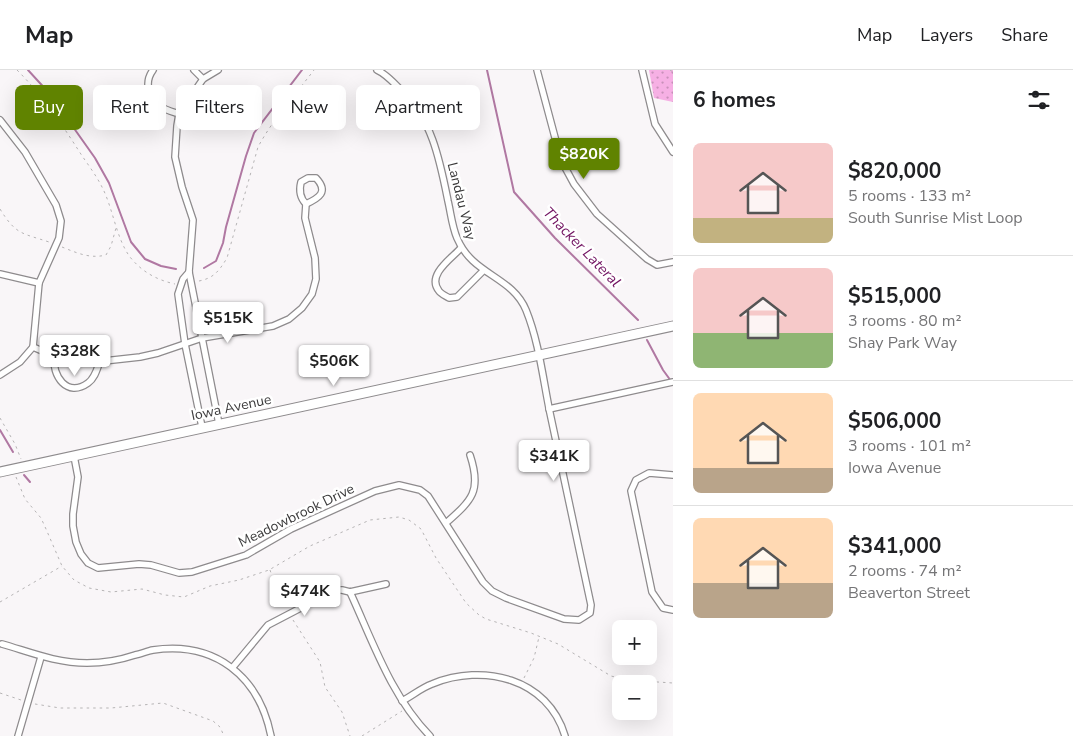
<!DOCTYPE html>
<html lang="en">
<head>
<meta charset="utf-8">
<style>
	body { margin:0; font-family:"Nunito Sans",sans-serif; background:#f6f6f6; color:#202124; height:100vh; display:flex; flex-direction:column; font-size:19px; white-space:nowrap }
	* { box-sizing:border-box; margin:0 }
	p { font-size:16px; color:#757577 }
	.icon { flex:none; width:28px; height:28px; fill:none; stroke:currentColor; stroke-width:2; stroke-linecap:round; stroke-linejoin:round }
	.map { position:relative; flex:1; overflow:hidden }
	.side { display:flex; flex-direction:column; background:#fff; width:400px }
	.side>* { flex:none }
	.banner { position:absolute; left:15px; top:15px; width:475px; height:45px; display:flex; gap:10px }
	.tools { position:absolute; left:612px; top:550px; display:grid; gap:10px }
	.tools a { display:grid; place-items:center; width:45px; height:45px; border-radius:8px; background:#fff; box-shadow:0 5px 20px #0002; font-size:25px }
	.price { position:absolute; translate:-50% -42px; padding:0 11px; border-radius:5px; background:#fff; color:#222; font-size:16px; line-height:32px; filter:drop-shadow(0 1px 2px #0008) }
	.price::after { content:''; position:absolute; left:50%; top:30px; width:15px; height:11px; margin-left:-8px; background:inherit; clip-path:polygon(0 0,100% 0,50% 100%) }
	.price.active { background:#608300; color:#fff }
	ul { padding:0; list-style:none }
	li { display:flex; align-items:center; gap:15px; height:125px; padding:0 20px }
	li+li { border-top:1px solid #e0e0e0 }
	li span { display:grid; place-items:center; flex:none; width:140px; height:100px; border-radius:8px; color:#555 }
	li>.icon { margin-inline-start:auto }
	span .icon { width:60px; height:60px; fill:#fffc; stroke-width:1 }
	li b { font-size:21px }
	h2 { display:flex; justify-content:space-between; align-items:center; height:60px; padding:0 20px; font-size:21px }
	.chip { padding:0 18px; border-radius:8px; background:#fff; box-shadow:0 5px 20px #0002; font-size:18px; line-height:45px }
	.chip.active { background:#608300; color:#fff }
	header { display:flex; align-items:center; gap:30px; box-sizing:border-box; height:70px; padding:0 25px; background:#fff; border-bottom:1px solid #e0e0e0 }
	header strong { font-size:24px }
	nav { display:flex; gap:28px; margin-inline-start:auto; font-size:18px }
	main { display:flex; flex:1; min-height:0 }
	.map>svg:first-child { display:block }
</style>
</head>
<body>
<header>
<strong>Map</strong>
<nav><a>Map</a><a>Layers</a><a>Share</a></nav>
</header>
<main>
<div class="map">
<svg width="673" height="666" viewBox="0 0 673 666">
	<defs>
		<pattern id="grass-dots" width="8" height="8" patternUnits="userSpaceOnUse" patternTransform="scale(1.25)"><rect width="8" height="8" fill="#f6b0e4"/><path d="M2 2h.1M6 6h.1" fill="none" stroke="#c890ba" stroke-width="1.8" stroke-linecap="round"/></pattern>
	</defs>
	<rect width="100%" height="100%" fill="#f9f6f8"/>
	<polygon fill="url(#grass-dots)" points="649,0 673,0 673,32 654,28"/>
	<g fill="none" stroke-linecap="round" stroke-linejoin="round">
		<g stroke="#b078a2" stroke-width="2">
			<polyline points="28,0 49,23 95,88 109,113 131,172 145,189 161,196 176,199"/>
			<polyline points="487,0 514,122 555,168 638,250"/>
			<polyline points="204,198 216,191 223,173 226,157 246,86 254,63 302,0"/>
			<polyline points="647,270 663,300 671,311"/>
			<polyline points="0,360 13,382"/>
			<polyline points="24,405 30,412"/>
		</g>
		<g stroke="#8e8b8d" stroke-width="8">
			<g id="street">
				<path d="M153,0C144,12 148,27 160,36C165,40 173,42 179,44"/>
				<polyline points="194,0 203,9"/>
				<polyline points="218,0 203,9 179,44 177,56 175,87 182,117 193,150 189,202 219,354"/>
				<polyline points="537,0 561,90 574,114 597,144 647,189 657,195 673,192"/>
				<polyline points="642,0 655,54 673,82"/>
				<polyline points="0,50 25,82 56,135 61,151 59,168 39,213 33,277"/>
				<path d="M308,108H316C329,122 319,128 306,134C300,128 299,120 301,112Z"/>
				<path d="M461,178C452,188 426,205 439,221C441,224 446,226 449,228L457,227L483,201"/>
				<polyline points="189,202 183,209 178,224 185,274 202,357"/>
				<polyline points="0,204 39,213"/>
				<polyline points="33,277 61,289 86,293 140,287 158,283 202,268 273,256 289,249 302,238 312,224 316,209 315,188 305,148 306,134"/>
				<path d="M54,286C52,306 67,328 88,313C95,308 97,299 100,291"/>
				<polyline points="0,305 20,292 33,277"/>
				<polyline points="549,339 673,312"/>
				<path d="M74,386L78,407L73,444V456L76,472L81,484L88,493L98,498L139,494L151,495L179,503L192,502L246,485L291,459L375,421L399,415L420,420L428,426L483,512L492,521L506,528L564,549L579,550L590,543L591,535C577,471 564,407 550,343C543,309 539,272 526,240C512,206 472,205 457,168C452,156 451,144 448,131C440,91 432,48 400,19C393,12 386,4 377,0"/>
				<polyline points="673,405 649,403 636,410 631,421 652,522 663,538 673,540"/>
				<path d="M446,453C472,430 482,421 470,385"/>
				<path d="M350,522C373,572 391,626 430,666"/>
				<path d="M2,574C30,582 56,593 87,593C103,593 120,590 135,585C141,584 147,581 153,580C215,571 259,606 271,666"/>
				<polyline points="233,597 268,555 335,520 342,520 350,522 386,514"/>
				<path d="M402,631C412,626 421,618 432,614C483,593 548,608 565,666"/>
				<polyline points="18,666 41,587"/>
			</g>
		</g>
		<g stroke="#8e8b8d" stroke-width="11">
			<polyline id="secondary" points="0,402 673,256"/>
		</g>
		<g stroke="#b6b4b5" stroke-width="1" stroke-dasharray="2.5 4" stroke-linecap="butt">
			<path d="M17,0C41,24 59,50 77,78C85,91 95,103 102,117C113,138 116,168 130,187C142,202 157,210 175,214"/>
			<polyline points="670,0 673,2"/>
			<path d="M0,139C16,165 22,163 49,172"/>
			<path d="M62,177C77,183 90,189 106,185L111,176L116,158"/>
			<path d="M199,211C214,208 219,201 227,188L258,77C273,49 295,25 314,0"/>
			<polyline points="0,348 15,374 21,389"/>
			<polyline points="16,407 25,429 41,448 46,459 62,496 74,510 89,518 111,522 142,519 165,525 184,527 210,516 239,510 269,500 310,476 370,450 399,447 409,450 421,459 436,488 466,533 479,545 486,549 531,563 558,574 611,606 627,610 673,613"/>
			<polyline points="270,500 275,514 288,537"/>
			<polyline points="0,532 62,496"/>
			<polyline points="293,550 320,592 325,617 342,642 350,666"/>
			<polyline points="524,608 534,588 539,567"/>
			<polyline points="0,623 21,630"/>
			<polyline points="35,634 60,638 111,638 163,633 213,651 220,657 224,666"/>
			<polyline points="362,666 402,641"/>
		</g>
		<use href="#street" stroke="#fff" stroke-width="5.5"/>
		<use href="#secondary" stroke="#fff" stroke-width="9"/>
	</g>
	<g text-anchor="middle" stroke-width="5" stroke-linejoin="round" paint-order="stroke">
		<g font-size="14" fill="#3b3a3b" stroke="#fff">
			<text transform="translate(462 131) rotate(76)" y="5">Landau Way</text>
			<text transform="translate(231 337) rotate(-12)" y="5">Iowa Avenue</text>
			<text transform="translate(296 445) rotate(-26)" y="5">Meadowbrook Drive</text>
		</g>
		<g font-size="15" font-style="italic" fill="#701160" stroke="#fff">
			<text transform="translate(582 177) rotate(46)" y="5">Thacker Lateral</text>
		</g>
	</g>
</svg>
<div class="tools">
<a>+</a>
<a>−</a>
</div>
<b class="price active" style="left:584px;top:110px">$820K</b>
<b class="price" style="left:228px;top:274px">$515K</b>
<b class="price" style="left:75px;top:307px">$328K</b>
<b class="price" style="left:334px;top:317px">$506K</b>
<b class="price" style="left:554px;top:412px">$341K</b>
<b class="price" style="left:305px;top:547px">$474K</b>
<div class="banner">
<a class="chip active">Buy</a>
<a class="chip">Rent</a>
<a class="chip">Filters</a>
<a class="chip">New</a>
<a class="chip">Apartment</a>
</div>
</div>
<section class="side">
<h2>6 homes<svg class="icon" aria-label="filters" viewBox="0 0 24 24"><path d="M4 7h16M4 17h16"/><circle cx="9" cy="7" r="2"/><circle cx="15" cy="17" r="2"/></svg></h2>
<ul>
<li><span style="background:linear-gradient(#f6c9c9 75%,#c2b280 0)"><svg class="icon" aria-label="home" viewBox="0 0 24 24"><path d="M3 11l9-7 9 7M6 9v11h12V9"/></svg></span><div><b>$820,000</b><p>5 rooms · 133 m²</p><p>South Sunrise Mist Loop</p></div></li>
<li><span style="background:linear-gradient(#f6c9c9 65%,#8fb573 0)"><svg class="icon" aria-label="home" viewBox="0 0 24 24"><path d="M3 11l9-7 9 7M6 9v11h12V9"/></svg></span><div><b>$515,000</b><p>3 rooms · 80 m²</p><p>Shay Park Way</p></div></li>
<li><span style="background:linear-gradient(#ffd9b3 75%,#b9a48a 0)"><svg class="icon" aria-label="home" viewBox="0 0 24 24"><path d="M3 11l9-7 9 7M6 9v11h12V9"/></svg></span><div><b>$506,000</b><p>3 rooms · 101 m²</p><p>Iowa Avenue</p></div></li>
<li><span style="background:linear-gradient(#ffd9b3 65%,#b9a48a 0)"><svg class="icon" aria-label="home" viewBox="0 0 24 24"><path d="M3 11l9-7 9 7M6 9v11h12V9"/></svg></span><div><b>$341,000</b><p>2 rooms · 74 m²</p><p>Beaverton Street</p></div></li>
</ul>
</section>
</main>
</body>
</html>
